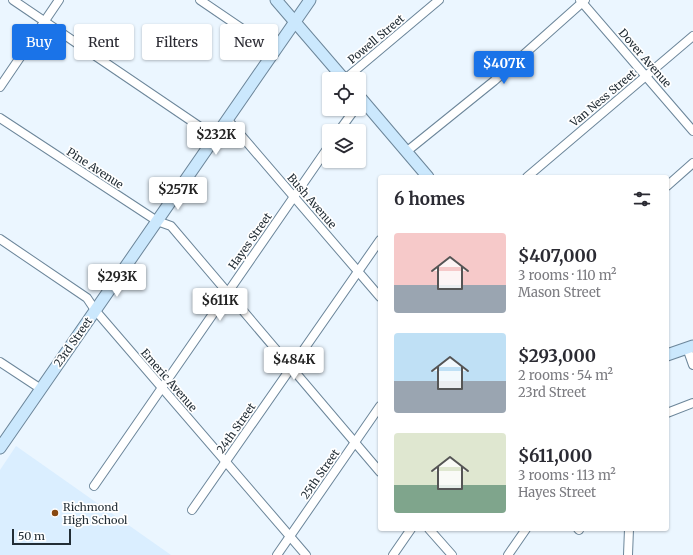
<!DOCTYPE html>
<html lang="en">
<head>
<meta charset="utf-8">
<style>
	body { margin:0; font-family:Merriweather,serif; background:#f7f7f7; color:#2b2b33; height:100vh; display:flex; flex-direction:column; font-size:15px; white-space:nowrap }
	* { box-sizing:border-box; margin:0 }
	p { font-size:13px; color:#7c7c81 }
	.icon { flex:none; width:22px; height:22px; fill:none; stroke:currentColor; stroke-width:2; stroke-linecap:round; stroke-linejoin:round }
	.map { position:relative; flex:1; overflow:hidden }
	.panel { position:absolute; left:378px; top:175px; width:291px; height:356px; display:flex; flex-direction:column; background:#fff; border-radius:4px; box-shadow:0 1px 3px #0004 }
	.panel>* { flex:none }
	.hud { position:absolute; left:12px; top:24px; width:306px; height:36px; display:flex; gap:8px }
	.fabs { position:absolute; left:322px; top:72px; display:grid; gap:8px }
	.fabs a { display:grid; place-items:center; width:44px; height:44px; border-radius:4px; background:#fff; box-shadow:0 1px 3px #0004; font-size:20px }
	.scale { position:absolute; left:12px; bottom:10px; width:59px; box-sizing:border-box; padding-left:4px; border:2px solid #222d35; border-top:0; font-size:11px; line-height:14px; white-space:nowrap; color:#222d35; -webkit-text-stroke:3px #fff; paint-order:stroke }
	.price { position:absolute; translate:-50% -34px; padding:0 9px; border-radius:4px; background:#fff; color:#222; font-size:13px; line-height:26px; filter:drop-shadow(0 1px 2px #0008) }
	.price::after { content:''; position:absolute; left:50%; top:24px; width:12px; height:9px; margin-left:-6px; background:inherit; clip-path:polygon(0 0,100% 0,50% 100%) }
	.price.current { background:#1a73e8; color:#fff }
	ul { padding:0; list-style:none }
	li { display:flex; align-items:center; gap:12px; height:100px; padding:0 16px }
	li span { display:grid; place-items:center; flex:none; width:112px; height:80px; border-radius:4px; color:#555 }
	li>.icon { margin-inline-start:auto }
	span .icon { width:48px; height:48px; fill:#fffc; stroke-width:1 }
	li b { font-size:17px }
	h2 { display:flex; justify-content:space-between; align-items:center; height:48px; padding:0 16px; font-size:17px }
	.chip { padding:0 14px; border-radius:4px; background:#fff; box-shadow:0 1px 3px #0004; font-size:14px; line-height:36px }
	.chip.current { background:#1a73e8; color:#fff }
	.map>svg:first-child { display:block }
</style>
</head>
<body>
<div class="map">
<svg width="693" height="555" viewBox="0 0 693 555">
	<rect width="100%" height="100%" fill="#ebf6ff"/>
	<polygon fill="#daeeff" points="16,446 171,555 0,555 0,470"/>
	<g fill="none" stroke-linecap="round" stroke-linejoin="round">
		<g stroke="#6c869a" stroke-width="10">
			<g id="street">
				<polyline points="13,0 215,137"/>
				<polyline points="200,0 275,51"/>
				<polyline points="580,0 693,131"/>
				<polyline points="345,79 439,0"/>
				<polyline points="0,87 59,0"/>
				<polyline points="0,118 157,221 171,226 380,472"/>
				<polyline points="227,119 380,297"/>
				<polyline points="339,131 355,109"/>
				<polyline points="406,152 494,81 585,0"/>
				<polyline points="527,177 693,36"/>
				<polyline points="667,186 693,163"/>
				<polyline points="0,239 87,298 95,310 306,555"/>
				<polyline points="687,348 693,365"/>
				<polyline points="0,362 41,389"/>
				<polyline points="667,413 693,403"/>
				<polyline points="94,486 329,146"/>
				<polyline points="192,510 380,240"/>
				<polyline points="429,529 452,555"/>
				<polyline points="578,529 579,530"/>
				<polyline points="277,555 380,406"/>
				<polyline points="393,555 411,529"/>
				<polyline points="508,555 526,529"/>
				<polyline points="628,555 629,529"/>
			</g>
		</g>
		<g stroke="#6c869a" stroke-width="13">
			<g id="secondary">
				<polyline points="276,0 344,79"/>
				<polyline points="359,96 428,177"/>
				<polyline points="667,355 693,346"/>
				<polyline points="0,448 310,0"/>
			</g>
		</g>
		<use href="#street" stroke="#fff" stroke-width="8"/>
		<use href="#secondary" stroke="#cbe8fd" stroke-width="11"/>
	</g>
	<circle fill="#884810" stroke="#fff" stroke-width="1.5" cx="55" cy="513" r="4"/>
	<g text-anchor="middle" stroke-width="3.5" stroke-linejoin="round" paint-order="stroke">
		<g font-size="11" fill="#222d35" stroke="#fff">
			<text transform="translate(376 39) rotate(-40)" y="4">Powell Street</text>
			<text transform="translate(645 58) rotate(49)" y="4">Dover Avenue</text>
			<text transform="translate(603 98) rotate(-40)" y="4">Van Ness Street</text>
			<text transform="translate(95 168) rotate(33)" y="4">Pine Avenue</text>
			<text transform="translate(312 201) rotate(49)" y="4">Bush Avenue</text>
			<text transform="translate(250 241) rotate(-55)" y="4">Hayes Street</text>
			<text transform="translate(73 342) rotate(-55)" y="4">23rd Street</text>
			<text transform="translate(169 380) rotate(49)" y="4">Emeric Avenue</text>
			<text transform="translate(236 428) rotate(-55)" y="4">24th Street</text>
			<text transform="translate(320 474) rotate(-55)" y="4">25th Street</text>
		</g>
		<g font-size="11" fill="#222d35" stroke="#fff" text-anchor="start">
			<text x="63" y="511">Richmond<tspan x="63" dy="13">High School</tspan></text>
		</g>
	</g>
</svg>
<div class="fabs">
<a><svg class="icon" aria-label="locate" viewBox="0 0 24 24"><circle cx="12" cy="12" r="6"/><path d="M12 2v4M12 18v4M2 12h4M18 12h4"/></svg></a>
<a><svg class="icon" aria-label="layers" viewBox="0 0 24 24"><path d="M12 4l9 5-9 5-9-5zM3 14l9 5 9-5"/></svg></a>
</div>
<div class="scale">50 m</div>
<b class="price current" style="left:504px;top:85px">$407K</b>
<b class="price" style="left:216px;top:156px">$232K</b>
<b class="price" style="left:178px;top:211px">$257K</b>
<b class="price" style="left:117px;top:298px">$293K</b>
<b class="price" style="left:220px;top:322px">$611K</b>
<b class="price" style="left:294px;top:381px">$484K</b>
<div class="hud">
<a class="chip current">Buy</a>
<a class="chip">Rent</a>
<a class="chip">Filters</a>
<a class="chip">New</a>
</div>
<section class="panel">
<h2>6 homes<svg class="icon" aria-label="filters" viewBox="0 0 24 24"><path d="M4 7h16M4 17h16"/><circle cx="9" cy="7" r="2"/><circle cx="15" cy="17" r="2"/></svg></h2>
<ul>
<li><span style="background:linear-gradient(#f6c9c9 65%,#9aa5b1 0)"><svg class="icon" aria-label="home" viewBox="0 0 24 24"><path d="M3 11l9-7 9 7M6 9v11h12V9"/></svg></span><div><b>$407,000</b><p>3 rooms · 110 m²</p><p>Mason Street</p></div></li>
<li><span style="background:linear-gradient(#bfe0f5 60%,#9aa5b1 0)"><svg class="icon" aria-label="home" viewBox="0 0 24 24"><path d="M3 11l9-7 9 7M6 9v11h12V9"/></svg></span><div><b>$293,000</b><p>2 rooms · 54 m²</p><p>23rd Street</p></div></li>
<li><span style="background:linear-gradient(#dfe7d0 65%,#7fa58c 0)"><svg class="icon" aria-label="home" viewBox="0 0 24 24"><path d="M3 11l9-7 9 7M6 9v11h12V9"/></svg></span><div><b>$611,000</b><p>3 rooms · 113 m²</p><p>Hayes Street</p></div></li>
</ul>
</section>
</div>
</body>
</html>
